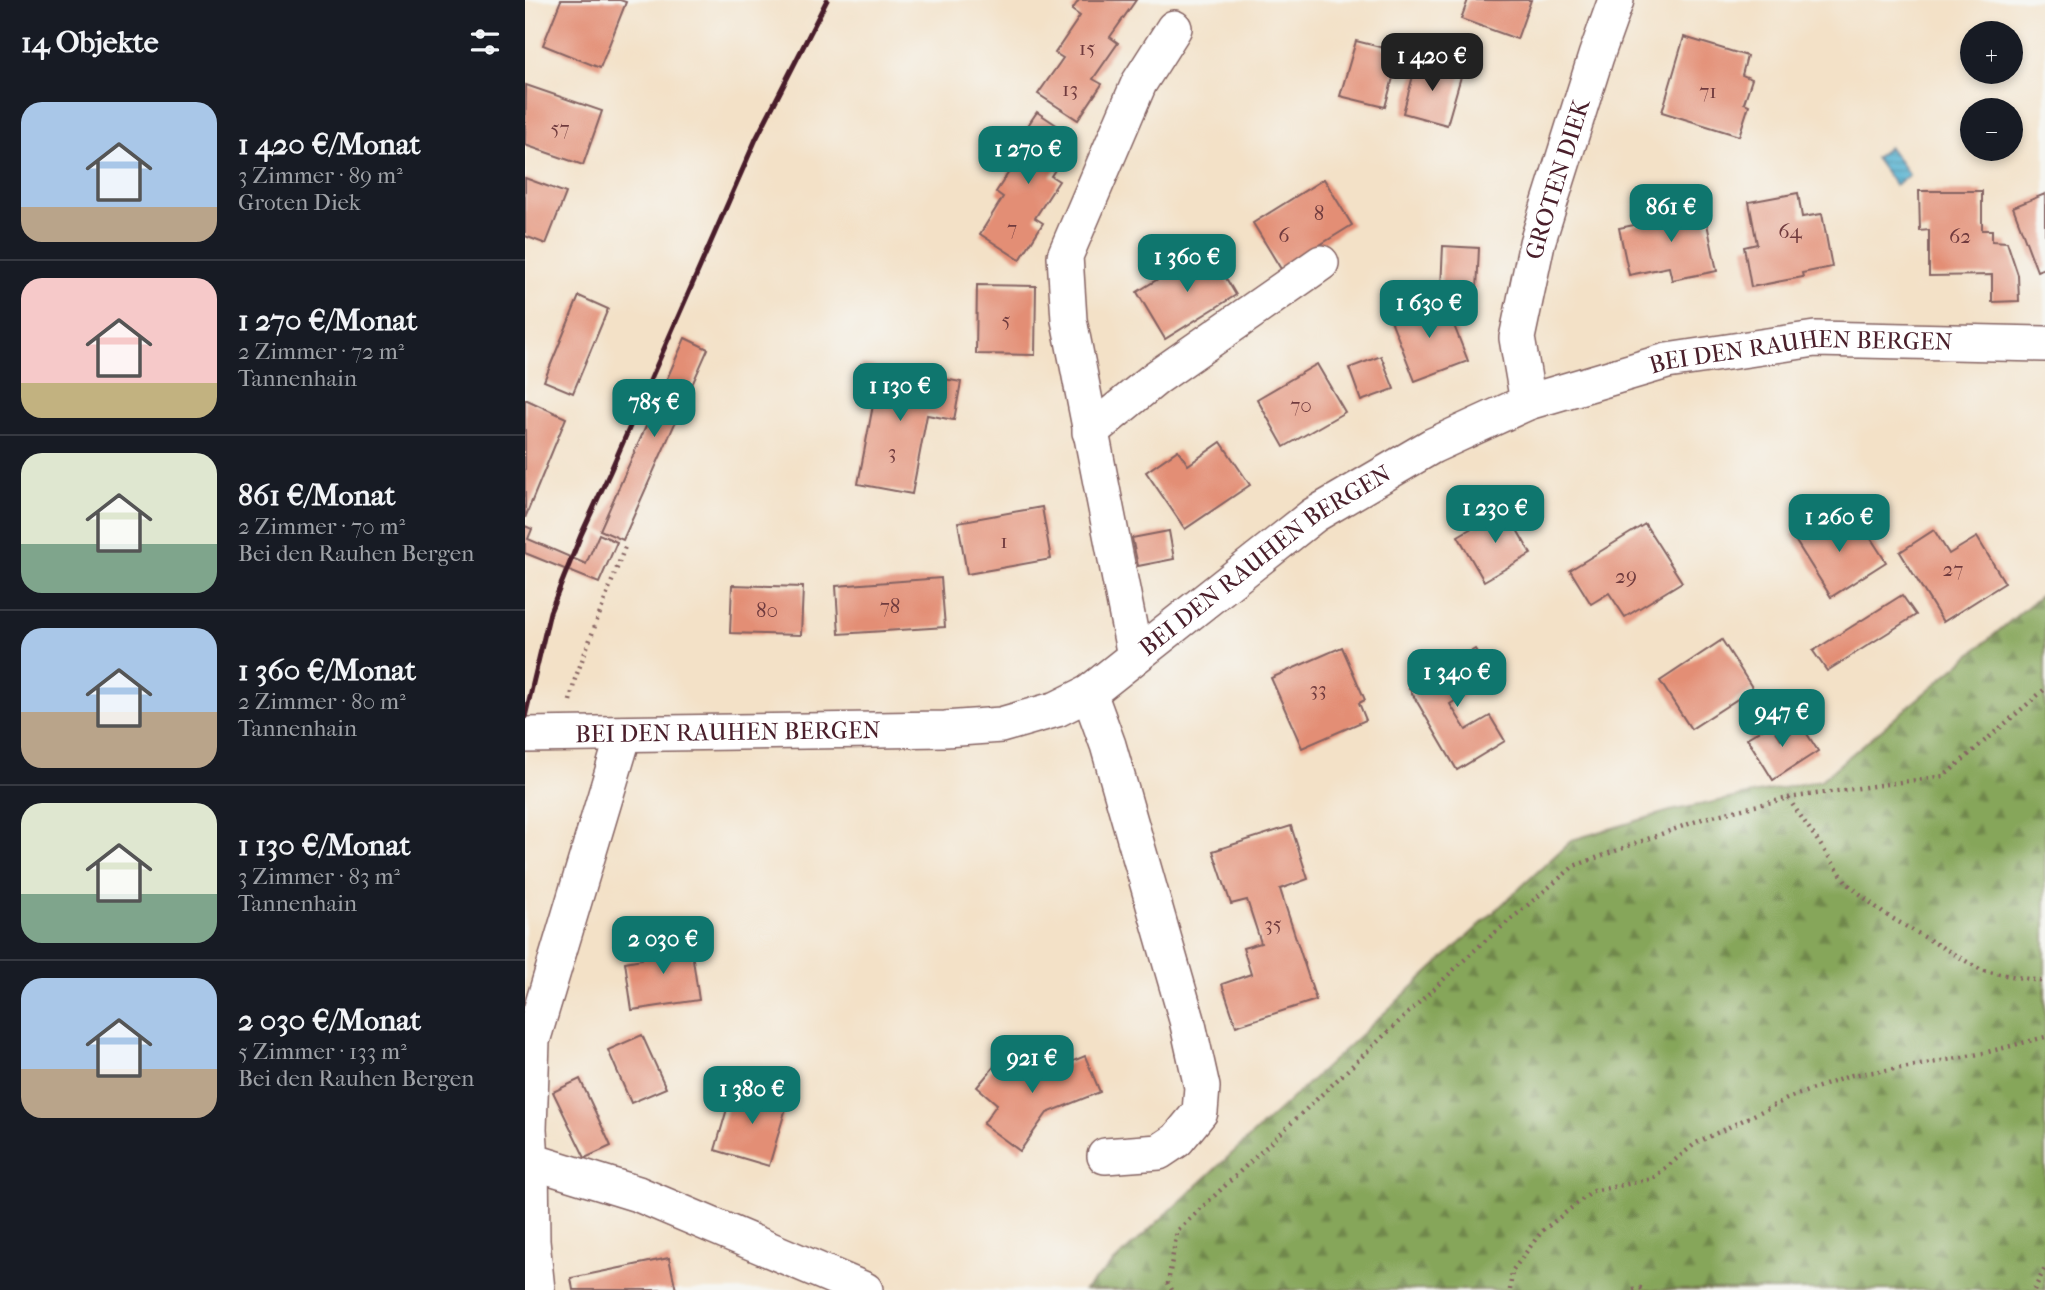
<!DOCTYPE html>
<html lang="de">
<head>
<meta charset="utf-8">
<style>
	body { margin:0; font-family:"IM FELL French Canon",serif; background:#242831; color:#f1f3f6; height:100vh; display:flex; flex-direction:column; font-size:26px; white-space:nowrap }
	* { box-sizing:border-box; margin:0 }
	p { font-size:23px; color:#9ea1a6 }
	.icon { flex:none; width:38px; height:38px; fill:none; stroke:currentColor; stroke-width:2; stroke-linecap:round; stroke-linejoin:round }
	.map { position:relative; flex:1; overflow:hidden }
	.drawer { display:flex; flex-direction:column; background:#171b24; width:525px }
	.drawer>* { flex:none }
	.controls { position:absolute; left:1435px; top:21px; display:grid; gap:14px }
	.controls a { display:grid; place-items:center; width:63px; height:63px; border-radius:50%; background:#171b24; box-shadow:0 4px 10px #0003; font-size:35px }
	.price { position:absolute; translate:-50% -60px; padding:0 16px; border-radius:14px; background:#0f766e; color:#fff; font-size:23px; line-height:46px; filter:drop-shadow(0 2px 4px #0008) }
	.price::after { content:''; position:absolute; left:50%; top:42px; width:21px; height:16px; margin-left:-10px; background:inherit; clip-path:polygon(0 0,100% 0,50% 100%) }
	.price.active { background:#222; color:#fff }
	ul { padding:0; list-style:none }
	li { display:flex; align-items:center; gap:21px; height:175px; padding:0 21px }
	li+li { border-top:2px solid #363941 }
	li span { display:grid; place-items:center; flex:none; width:196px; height:140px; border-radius:21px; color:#555 }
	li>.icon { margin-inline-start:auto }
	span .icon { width:84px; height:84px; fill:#fffc; stroke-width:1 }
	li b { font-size:30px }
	h2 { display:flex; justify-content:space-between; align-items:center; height:84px; padding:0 21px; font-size:30px }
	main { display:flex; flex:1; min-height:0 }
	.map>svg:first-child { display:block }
</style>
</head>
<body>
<main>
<section class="drawer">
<h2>14 Objekte<svg class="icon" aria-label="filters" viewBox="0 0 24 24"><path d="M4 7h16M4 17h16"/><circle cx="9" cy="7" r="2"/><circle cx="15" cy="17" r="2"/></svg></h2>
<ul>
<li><span style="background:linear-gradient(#a9c7e8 75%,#b9a48a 0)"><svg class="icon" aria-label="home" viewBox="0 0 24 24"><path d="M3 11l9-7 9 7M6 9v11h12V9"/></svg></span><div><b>1 420 €/Monat</b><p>3 Zimmer · 89 m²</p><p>Groten Diek</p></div></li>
<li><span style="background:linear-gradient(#f6c9c9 75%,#c2b280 0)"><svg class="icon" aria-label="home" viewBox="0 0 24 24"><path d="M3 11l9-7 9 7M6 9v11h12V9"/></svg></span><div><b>1 270 €/Monat</b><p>2 Zimmer · 72 m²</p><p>Tannenhain</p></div></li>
<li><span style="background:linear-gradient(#dfe7d0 65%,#7fa58c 0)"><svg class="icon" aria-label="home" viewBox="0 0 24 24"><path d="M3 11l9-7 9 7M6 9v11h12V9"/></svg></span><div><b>861 €/Monat</b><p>2 Zimmer · 70 m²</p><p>Bei den Rauhen Bergen</p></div></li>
<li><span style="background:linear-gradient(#a9c7e8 60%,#b9a48a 0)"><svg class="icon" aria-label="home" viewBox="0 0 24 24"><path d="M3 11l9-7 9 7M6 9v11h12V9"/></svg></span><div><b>1 360 €/Monat</b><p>2 Zimmer · 80 m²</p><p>Tannenhain</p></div></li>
<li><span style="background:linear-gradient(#dfe7d0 65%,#7fa58c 0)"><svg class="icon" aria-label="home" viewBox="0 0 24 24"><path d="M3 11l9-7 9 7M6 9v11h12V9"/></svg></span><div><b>1 130 €/Monat</b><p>3 Zimmer · 83 m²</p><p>Tannenhain</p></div></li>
<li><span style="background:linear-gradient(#a9c7e8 65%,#b9a48a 0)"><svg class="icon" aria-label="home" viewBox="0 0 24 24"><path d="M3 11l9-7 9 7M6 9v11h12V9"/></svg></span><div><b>2 030 €/Monat</b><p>5 Zimmer · 133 m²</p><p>Bei den Rauhen Bergen</p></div></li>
</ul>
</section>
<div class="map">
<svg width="1520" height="1290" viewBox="0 0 1520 1290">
	<defs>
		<pattern id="forest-firs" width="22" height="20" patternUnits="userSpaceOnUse" patternTransform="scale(1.75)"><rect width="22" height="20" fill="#86a65a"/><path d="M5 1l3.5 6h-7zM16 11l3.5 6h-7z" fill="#70874b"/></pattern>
		<pattern id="water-rules" width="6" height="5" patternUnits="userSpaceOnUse" patternTransform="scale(1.75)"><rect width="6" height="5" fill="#52b1d0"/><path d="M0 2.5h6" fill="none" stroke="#468fa9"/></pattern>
	</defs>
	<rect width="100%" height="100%" fill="#f6f6f2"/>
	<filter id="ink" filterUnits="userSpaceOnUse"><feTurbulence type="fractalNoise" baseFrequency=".0143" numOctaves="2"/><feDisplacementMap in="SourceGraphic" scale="14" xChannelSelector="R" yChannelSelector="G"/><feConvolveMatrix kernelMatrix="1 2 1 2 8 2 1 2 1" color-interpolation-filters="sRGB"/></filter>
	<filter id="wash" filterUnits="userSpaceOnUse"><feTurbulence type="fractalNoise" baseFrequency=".00686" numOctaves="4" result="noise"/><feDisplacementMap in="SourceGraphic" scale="28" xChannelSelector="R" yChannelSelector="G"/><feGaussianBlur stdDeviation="1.57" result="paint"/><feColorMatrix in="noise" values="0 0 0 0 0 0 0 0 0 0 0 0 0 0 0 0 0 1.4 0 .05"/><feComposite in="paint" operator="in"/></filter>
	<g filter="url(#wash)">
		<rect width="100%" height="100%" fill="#f3e1c7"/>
		<polygon fill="url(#forest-firs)" stroke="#686242" stroke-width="2" points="1520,592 1520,1290 559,1290 1047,840 1145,811 1296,780"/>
		<polygon fill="url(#water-rules)" stroke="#4e687e" stroke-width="2" points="1364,147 1384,175 1370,185 1350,158"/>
		<g id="blocks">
			<g fill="#e38e75">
				<polygon points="36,0 95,0 101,2 75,68 18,45"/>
				<polygon points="554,0 611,0 585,37 593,43 568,79 577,84 553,120 513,94 538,58 530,53 555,16 547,10"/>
				<polygon points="943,0 1006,0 992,39 936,19"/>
				<polygon points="1159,37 1222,56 1217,75 1227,79 1219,103 1224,105 1214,136 1137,112"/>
				<polygon points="831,41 875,52 860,107 815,96"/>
				<polygon points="892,61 937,73 922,125 878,113"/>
				<polygon points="1,85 77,111 58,165 0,145"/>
				<polygon points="512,112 551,138 526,176 534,181 510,218 518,223 495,260 455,234 478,197 471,192 495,155 487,149"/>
				<polygon points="0,178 41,193 21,244 0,236"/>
				<polygon points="799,179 827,225 756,269 728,223"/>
				<polygon points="1394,191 1457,191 1457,230 1467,230 1467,241 1482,242 1493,275 1494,301 1467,302 1467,275 1404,276 1404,230 1395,231"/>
				<polygon points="1273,193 1277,217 1297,214 1307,267 1277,273 1278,277 1226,287 1219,247 1232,244 1224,202"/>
				<polygon points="1520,194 1520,268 1512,271 1488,207"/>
				<polygon points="1177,200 1192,271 1147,280 1144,267 1104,275 1094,228 1149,217 1147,206"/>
				<polygon points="918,246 954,248 952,290 916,288"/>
				<polygon points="683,248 711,295 640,339 612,292"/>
				<polygon points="452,285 511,286 510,355 451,354"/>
				<polygon points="54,296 83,309 48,393 19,381"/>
				<polygon points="919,300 943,361 890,381 866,320"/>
				<polygon points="160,338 183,349 98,540 75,530"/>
				<polygon points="856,356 869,389 836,401 824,368"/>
				<polygon points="336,364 436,382 429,420 402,415 387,494 333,484 349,400 330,397"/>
				<polygon points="792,364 820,412 759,447 732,399"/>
				<polygon points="0,399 41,418 0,518"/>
				<polygon points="696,442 725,485 660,529 621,472 653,450 663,465"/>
				<polygon points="517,507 526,559 442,574 433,522"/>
				<polygon points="980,509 1006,554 959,581 933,536"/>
				<polygon points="1296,517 1309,536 1334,520 1361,562 1306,597 1267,535"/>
				<polygon points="1120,524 1157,582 1100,617 1084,593 1066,604 1045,570"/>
				<polygon points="0,526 7,529 3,539 61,564 74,534 92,542 74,583 0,553"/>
				<polygon points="1409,530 1424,554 1452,537 1480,583 1418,622 1375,552"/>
				<polygon points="644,531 649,559 613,566 607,538"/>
				<polygon points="416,578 420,627 314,634 311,586"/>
				<polygon points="207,585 278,587 276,635 205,633"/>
				<polygon points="1377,595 1391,615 1302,671 1288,651"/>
				<polygon points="1197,640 1228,689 1166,729 1135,681"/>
				<polygon points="817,647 840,700 834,703 841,720 777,748 746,678"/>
				<polygon points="950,649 967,678 925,704 941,730 965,716 980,741 932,770 884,688"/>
				<polygon points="1246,724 1256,739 1277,726 1293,751 1248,780 1222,738"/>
				<polygon points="766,826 783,879 755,889 791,1000 711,1026 697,984 726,974 718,948 736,943 722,900 706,904 688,851"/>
				<polygon points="165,939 174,1000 107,1010 100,962 117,959 115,947"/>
				<polygon points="117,1035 141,1088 106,1103 83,1050"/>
				<polygon points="482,1051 515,1075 560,1056 575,1092 522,1113 495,1151 458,1124 472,1104 452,1087"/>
				<polygon points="55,1079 86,1146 60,1158 28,1092"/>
				<polygon points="209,1085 263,1101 244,1166 190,1150"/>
				<polygon points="144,1258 151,1290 48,1290 46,1278"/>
			</g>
		</g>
	</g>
	<g filter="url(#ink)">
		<use href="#blocks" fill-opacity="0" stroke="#856362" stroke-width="2"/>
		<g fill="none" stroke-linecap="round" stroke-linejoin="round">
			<g stroke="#856362" stroke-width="38">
				<g id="minor">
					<path id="s1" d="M1003,402L992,338L1012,243L1071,56L1091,0"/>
					<polyline points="565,432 631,378 796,263"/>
					<polyline points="610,656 544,320 540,256 614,83 649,28"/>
					<polyline points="564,693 583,745 662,1020 677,1087 675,1112 652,1140 634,1152 580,1156"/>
					<path id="s2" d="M0,735L420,729L476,725L532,709L564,693L789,515L907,446L1003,402L1142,361L1290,339L1520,344"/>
					<polyline points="6,1161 113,1194 340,1290"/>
					<polyline points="12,1290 7,1241 6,1161 4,1129 7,1041 99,734"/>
				</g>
			</g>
			<g stroke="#856362" stroke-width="4.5" stroke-dasharray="2 5" stroke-linecap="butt">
				<polyline points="45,701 50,679 101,544"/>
				<polyline points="1263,798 1419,776 1520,689"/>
				<polyline points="647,1290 643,1283 652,1231 953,947 1049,866 1180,818 1263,798 1322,883 1358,913 1458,971 1520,982"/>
				<polyline points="985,1290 987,1271 1017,1231 1068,1191 1127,1179 1171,1143 1266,1097 1327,1075 1390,1066 1459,1053 1520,1037"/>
				<polyline points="1108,1290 1115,1288 1121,1290"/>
				<polyline points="1509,1290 1520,1268"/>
			</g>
			<use href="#minor" stroke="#fff" stroke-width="35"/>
			<polyline stroke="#4a1f2b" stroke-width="5" points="0,717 25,612 56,535 85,472 231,139 302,0"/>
		</g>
	</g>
	<g text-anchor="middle" stroke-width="6" stroke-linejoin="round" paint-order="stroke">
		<g font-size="21" fill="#703b3e">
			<text x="562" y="55">15</text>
			<text x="545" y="96">13</text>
			<text x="1183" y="98">71</text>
			<text x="35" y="135">57</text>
			<text x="794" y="220">8</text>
			<text x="487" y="235">7</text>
			<text x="1265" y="238">64</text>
			<text x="759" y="242">6</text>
			<text x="1435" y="243">62</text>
			<text x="481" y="327">5</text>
			<text x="776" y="412">70</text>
			<text x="367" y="459">3</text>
			<text x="479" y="548">1</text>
			<text x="1428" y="576">27</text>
			<text x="1101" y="583">29</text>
			<text x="365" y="613">78</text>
			<text x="242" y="617">80</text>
			<text x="793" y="696">33</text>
			<text x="748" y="931">35</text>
		</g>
		<g font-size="24" fill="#4a1f2b" stroke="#f6f6f2">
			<text dy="8" stroke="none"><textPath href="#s1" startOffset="229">GROTEN DIEK</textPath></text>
			<text dy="8" stroke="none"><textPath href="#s2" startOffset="1379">BEI DEN RAUHEN BERGEN</textPath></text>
			<text dy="8" stroke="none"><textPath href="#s2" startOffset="791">BEI DEN RAUHEN BERGEN</textPath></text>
			<text dy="8" stroke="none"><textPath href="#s2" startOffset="203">BEI DEN RAUHEN BERGEN</textPath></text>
		</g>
	</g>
</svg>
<div class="controls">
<a>+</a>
<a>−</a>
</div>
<b class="price active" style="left:907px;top:93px">1 420 €</b>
<b class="price" style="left:503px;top:186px">1 270 €</b>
<b class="price" style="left:1146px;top:244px">861 €</b>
<b class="price" style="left:662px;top:294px">1 360 €</b>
<b class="price" style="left:904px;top:340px">1 630 €</b>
<b class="price" style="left:375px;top:423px">1 130 €</b>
<b class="price" style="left:129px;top:439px">785 €</b>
<b class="price" style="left:970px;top:545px">1 230 €</b>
<b class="price" style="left:1314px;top:554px">1 260 €</b>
<b class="price" style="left:932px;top:709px">1 340 €</b>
<b class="price" style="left:1257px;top:749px">947 €</b>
<b class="price" style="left:138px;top:976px">2 030 €</b>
<b class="price" style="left:507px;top:1095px">921 €</b>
<b class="price" style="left:227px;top:1126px">1 380 €</b>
</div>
</main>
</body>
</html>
